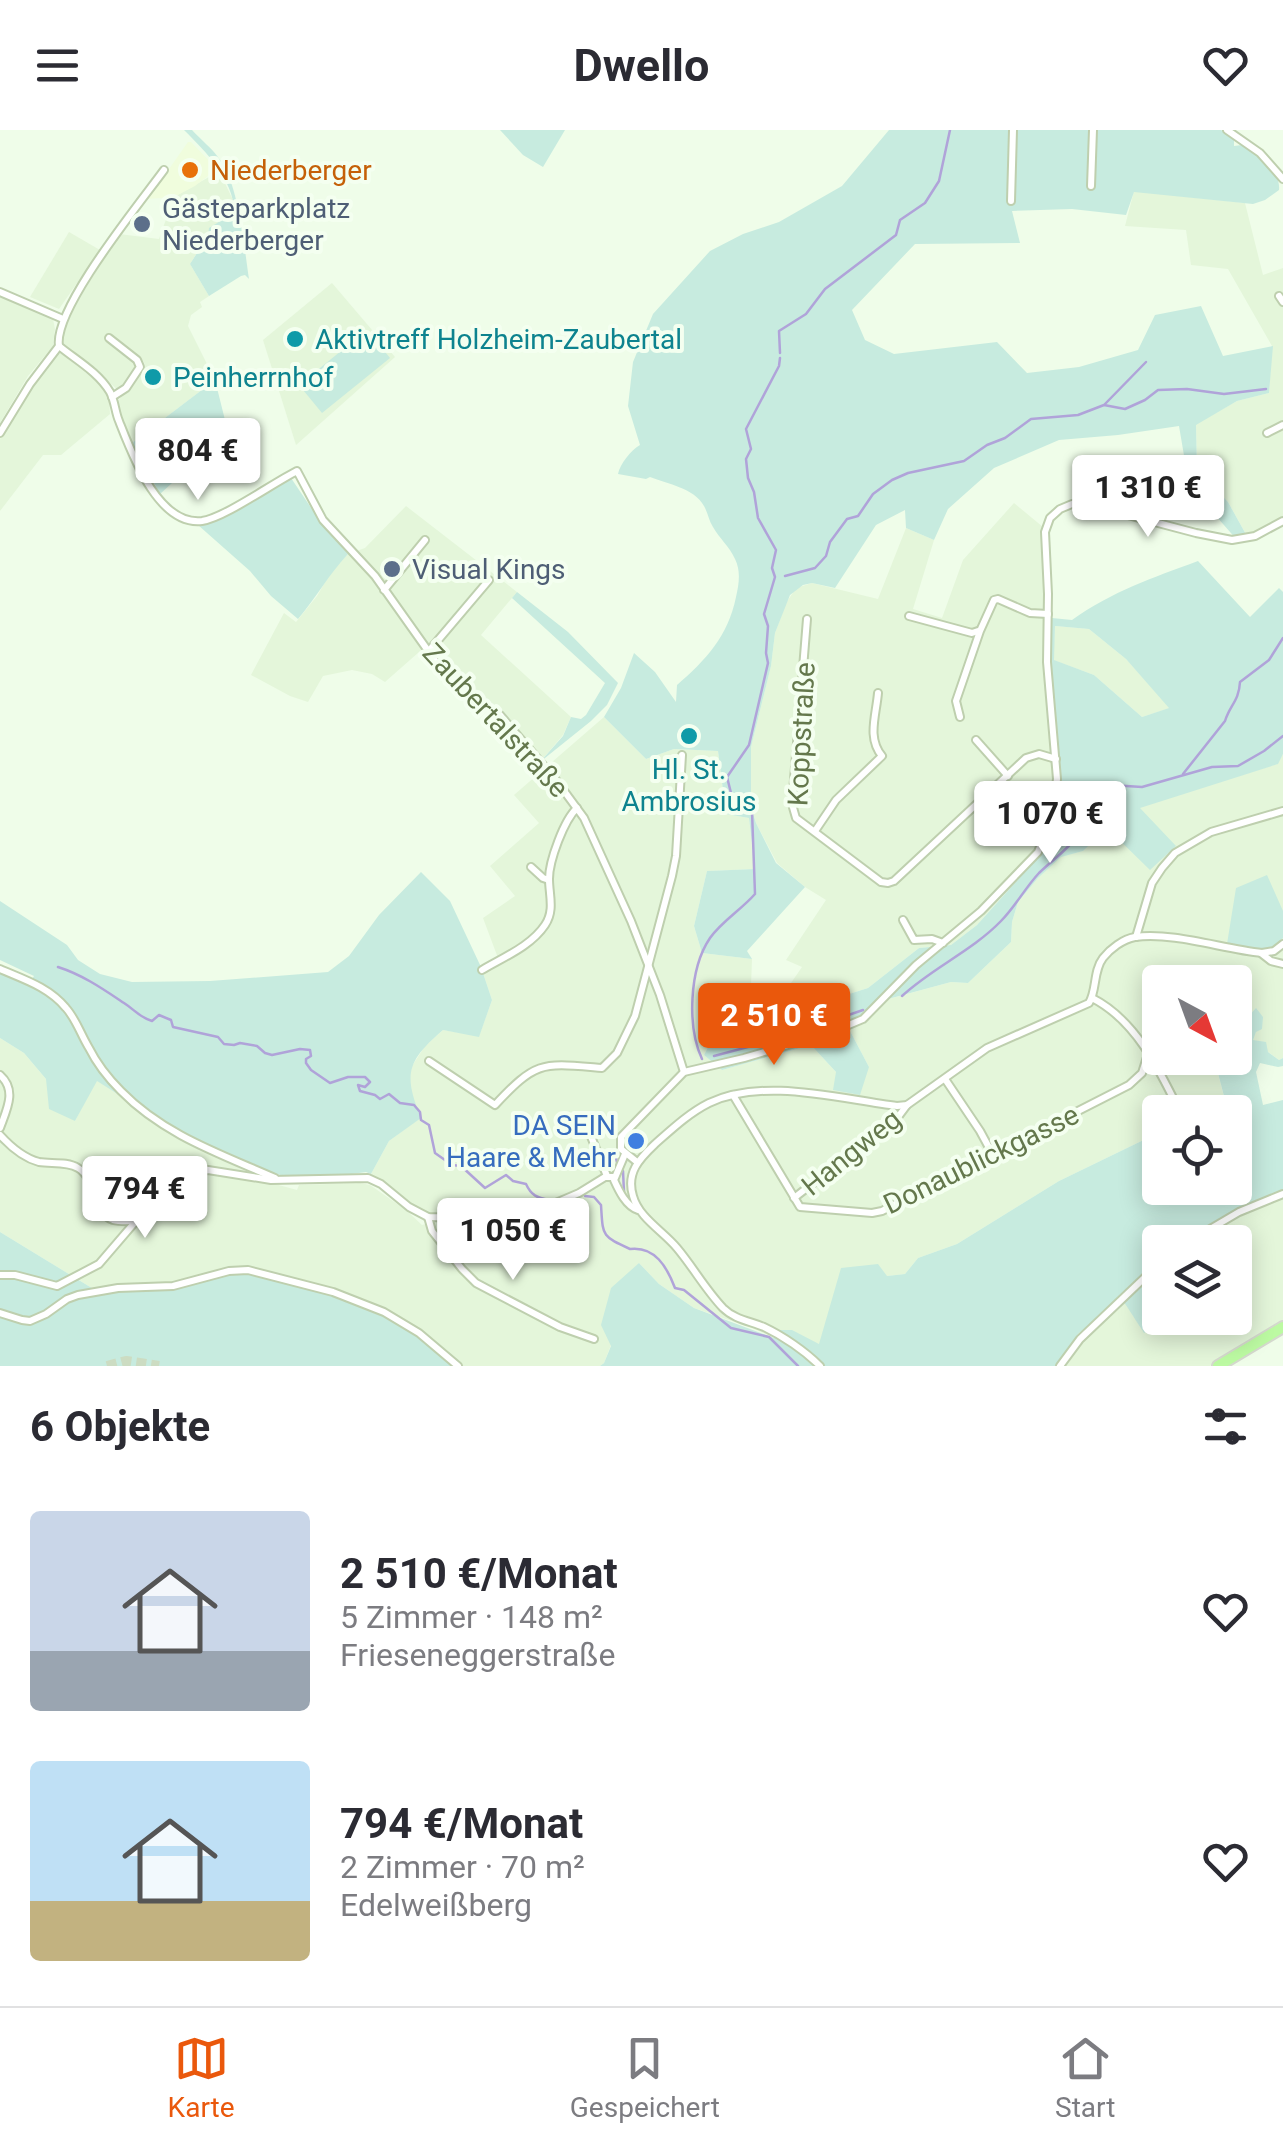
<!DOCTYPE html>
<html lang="de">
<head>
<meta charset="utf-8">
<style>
	body { margin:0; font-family:Roboto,sans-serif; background:#f7f7f7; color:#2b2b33; height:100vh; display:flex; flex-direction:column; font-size:38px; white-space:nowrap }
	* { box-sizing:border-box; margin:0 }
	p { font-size:32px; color:#7c7c81 }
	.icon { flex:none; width:55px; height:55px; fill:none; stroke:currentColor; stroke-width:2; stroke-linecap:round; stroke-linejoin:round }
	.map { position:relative; height:1236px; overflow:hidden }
	.drawer { display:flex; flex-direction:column; background:#fff; flex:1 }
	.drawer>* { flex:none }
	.needle { width:65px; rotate:139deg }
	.controls { position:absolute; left:1142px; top:835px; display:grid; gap:20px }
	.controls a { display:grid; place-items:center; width:110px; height:110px; border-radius:10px; background:#fff; box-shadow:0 5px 25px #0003; font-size:50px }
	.price { position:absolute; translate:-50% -85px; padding:0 22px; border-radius:10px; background:#fff; color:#222; font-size:32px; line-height:65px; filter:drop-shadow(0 2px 5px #0008) }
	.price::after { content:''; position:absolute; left:50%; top:60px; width:30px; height:22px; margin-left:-15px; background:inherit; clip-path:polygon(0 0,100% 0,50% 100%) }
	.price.on { background:#ea580c; color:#fff }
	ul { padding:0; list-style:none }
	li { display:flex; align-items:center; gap:30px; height:250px; padding:0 30px }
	li span { display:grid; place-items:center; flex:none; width:280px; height:200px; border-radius:10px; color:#555 }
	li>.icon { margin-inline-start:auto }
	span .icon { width:120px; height:120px; fill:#fffc; stroke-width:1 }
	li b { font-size:42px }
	h2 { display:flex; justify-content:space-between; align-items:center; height:120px; padding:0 30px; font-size:42px }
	header { display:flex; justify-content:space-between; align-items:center; height:130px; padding:0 30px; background:#fff; font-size:45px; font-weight:700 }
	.tab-bar { display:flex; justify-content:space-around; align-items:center; height:140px; border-top:2px solid #e1e1e2; background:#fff; font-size:28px; color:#7c7c81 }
	.tab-bar a { display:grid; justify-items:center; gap:5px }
	.tab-bar .on { color:#ea580c }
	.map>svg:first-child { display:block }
</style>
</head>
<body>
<header><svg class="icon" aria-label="menu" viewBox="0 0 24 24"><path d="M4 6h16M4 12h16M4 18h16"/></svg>Dwello<svg class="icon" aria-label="heart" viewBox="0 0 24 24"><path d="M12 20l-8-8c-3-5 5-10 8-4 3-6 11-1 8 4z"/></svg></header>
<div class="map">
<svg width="1283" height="1236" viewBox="0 0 1283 1236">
	<rect width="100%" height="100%" fill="#effde9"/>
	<g fill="#e4f6da">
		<polygon points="220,43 234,72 236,81 224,87 208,105 190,134 209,166 200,172 202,177 191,185 188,196 215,250 132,313 118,281 117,272 143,242 145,235 143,231 109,205 106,210 135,231 137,238 122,258 117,259 61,212 60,206 70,184 119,104 159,109 174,67 209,47"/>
		<polygon points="1134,61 1245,73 1263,145 1283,138 1283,391 1248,408 1228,372 1197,339 1196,294 1237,271 1269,263 1272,216 1228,139 1191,135 1186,100 1125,96"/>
		<polygon points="69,102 100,120 59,179 30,167"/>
		<polygon points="332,153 395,227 296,315 263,210"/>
		<polygon points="0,165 48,186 53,189 55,199 53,216 28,246 0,293"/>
		<polygon points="61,223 101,255 109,270 110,284 61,325 43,325 0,381 0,309 33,256 55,225"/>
		<polygon points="1014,373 1049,402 1051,427 1052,559 1060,643 1058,672 1041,724 977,795 951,815 919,818 868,858 824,872 786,877 773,899 722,889 704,925 722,940 811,915 836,942 869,937 849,899 862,885 877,872 896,867 951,852 968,853 1011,812 1012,792 1018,772 1038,748 1061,726 1083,721 1120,683 1277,634 1283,624 1283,928 1279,930 1252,910 1256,902 1257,879 1247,888 1235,892 1235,852 1160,852 1160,928 1214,928 1225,971 1203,982 1160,982 1160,1002 1059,1051 957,1114 918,1128 905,1144 887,1146 820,1214 774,1208 752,1198 694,1178 659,1154 639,1133 611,1215 604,1233 600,1236 453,1236 240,1144 100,1163 0,1102 0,908 24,923 46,949 75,991 96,950 149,982 270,1048 275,1054 297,1060 299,1055 360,1053 370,1055 406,1080 422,1095 429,1093 415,1078 371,1044 389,1011 420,988 410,962 410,939 425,916 443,900 479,906 492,870 481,837 498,828 483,788 515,766 490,736 539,693 514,665 604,587 646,629 674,619 718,621 726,684 749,688 755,739 707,741 694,796 702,823 752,829 751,856 782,866 802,837 786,830 826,770 805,757 777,733 756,693 751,677 751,617 771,536 775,503 786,473 796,458 812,453 878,469 906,398 934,410 913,479 942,488 963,430"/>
		<polygon points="406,376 517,462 481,505 571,587 563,605 540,632 524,608 492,575 448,541 427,515 385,552 372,544 352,540 323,546 308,572 290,566 251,545 284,483 296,492 317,466 331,442 348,424 365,418"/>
		<polygon points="1055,496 1089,499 1126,529 1170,578 1142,587 1094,545 1053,530"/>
		<polygon points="1283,1062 1283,1192 1210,1236 1056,1236 1079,1203 1098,1189 1160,1126 1160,1188 1235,1188 1235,1112 1181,1112 1241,1078"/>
	</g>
	<polygon fill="#f0fddd" points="188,12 191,12 217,39 195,56 174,67 148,69"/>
	<g fill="#c7ebdf" fill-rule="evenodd">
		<path d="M184,0H192C201,10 213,19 220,30C239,55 244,117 249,149L245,145L241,146L209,166L190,134L208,106L209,98L235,82C232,48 207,23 184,0Z"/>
		<polygon points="500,0 565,0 543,37 523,25"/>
		<path d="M889,0H1221L1234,8V16L1242,15C1258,25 1281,40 1279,60L1265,70L1253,74L1134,62L1126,85L1072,79L1012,81L1020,113L915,114L852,180L865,210L894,224L997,212L1027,243L1079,237L1138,220L1155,185L1201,176L1223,226L1273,216L1269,263L1237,271L1196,295L1197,339L1228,372L1248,408L1237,410L1189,355L1179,296L1118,305L1059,310L994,338L948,379L934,410L906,398L905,380L876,395L835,458L812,453L803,455L790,465L775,503L771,536L751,617V677L756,693L776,733L805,757L747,821L752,829L702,823L694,796L707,741L755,739L749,688L726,684L718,621L674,619L646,629L604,587L621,558L634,523L655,542L676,572L677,555C706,530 728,506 736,467C739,454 741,441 735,429C730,417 719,408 713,397C709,391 708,383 704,376C694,358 668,354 650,347L646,349L618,344C620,334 631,320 640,315L628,276L633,232L653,184L710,121L743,104L779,92L842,56Z"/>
		<polygon points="367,200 390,228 322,283 299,255"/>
		<polygon points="215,250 228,302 160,364 132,313"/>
		<path d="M291,348L326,400L348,424C329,444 316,468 298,489L271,466L250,441L198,395L221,389Z"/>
		<path d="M1198,431L1250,487L1279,458L1283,462V624L1278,634L1140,678L1176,716L1150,740L1107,698L1083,721L1061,727L1038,748L1018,772L1012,792L1011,812L968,853L951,852L877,872L849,899L869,937L860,965L833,960L836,942L811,915L722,940L704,925L722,889L773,899L785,877L824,872L868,858L919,818L951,815L977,795L1041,724L1058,672L1060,643L1052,559V488L1072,490C1113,461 1152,448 1198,431ZM1055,496L1089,499L1126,529L1169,578L1142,587L1094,545L1054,530Z"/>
		<polygon points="517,462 568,502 618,553 607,575 591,591 540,632 563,606 571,587 581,589 586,585 605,553 512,468"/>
		<path d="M421,742L450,771L481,837L492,870L479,907L443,900C407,931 403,944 421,988L389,1011L371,1044L366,1042C332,1047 299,1052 265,1041L173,999L97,951L75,991L49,979L46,949L24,923L0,908V840L29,853L34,846L0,830V771L67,815L78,830L100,844L132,852L210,851L328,842L349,826L379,785Z"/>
		<path d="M1267,745L1283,781V808C1265,827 1250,819 1227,814L1236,758Z"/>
		<polygon points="1256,878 1263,887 1262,899 1256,902 1253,910 1266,912 1268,922 1279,930 1283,928 1283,936 1278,937 1260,933 1256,942 1263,975 1283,970 1283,1062 1241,1078 1181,1112 1160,1112 1160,1126 1098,1189 1079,1203 1056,1236 600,1236 604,1233 611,1216 601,1195 611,1158 639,1133 659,1154 694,1178 774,1208 778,1200 792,1200 819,1214 841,1138 878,1134 887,1146 905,1144 918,1128 957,1114 1059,1051 1160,1002 1160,1058 1235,1058 1235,982 1203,982 1225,970 1214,928 1235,928 1235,892 1247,888"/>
		<polygon points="0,1102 100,1163 137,1160 225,1145 256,1144 314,1160 357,1173 387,1185 415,1204 453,1236 0,1236"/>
		<polygon points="1160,1135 1160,1188 1166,1188 1144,1203 1124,1172"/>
	</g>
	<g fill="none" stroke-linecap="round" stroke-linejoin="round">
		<g stroke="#b0a3d9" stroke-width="2.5">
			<polyline points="780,223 779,201 806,184 825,159 896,105 900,90 925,73 939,51 950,0"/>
			<polyline points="1105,274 1146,232"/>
			<polyline points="785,446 815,438 826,426 830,412 847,389 858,386 873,364 892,350 908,343 964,331 987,315 1005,308 1031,289 1078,285 1104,275 1125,279 1145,270 1158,260 1187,259 1224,264 1266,259"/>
			<path d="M1183,644L1225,591C1230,575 1239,571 1240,552L1269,530L1283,508"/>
			<polyline points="1089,680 1090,658 1095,654 1142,657 1212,637 1238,636 1264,621 1283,606"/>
			<path d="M58,837C83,845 103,859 124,873C135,880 139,887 152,891L159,885L171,890L173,897L218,907L224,914L234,915L240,913L257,916L265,923L272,925L300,919L310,920L311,926L306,929V933L311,940L330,953L348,947H365L370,952L365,957L358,955L360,961L375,965L380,969L389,964L400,973L414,975L420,982L421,990L429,995L435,1023L452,1035L461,1036L485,1058L506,1045L513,1051L526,1054C531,1065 537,1068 549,1070"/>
			<path d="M902,866C932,838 972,821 1001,791C1015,777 1025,758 1039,743C1052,730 1068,720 1078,705"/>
			<polyline points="714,926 782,908 863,880"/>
			<path d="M702,929C687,897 689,839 710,808C722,791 741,780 755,764L752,681L732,667L727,647L749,615L768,533L766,523L768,496L764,484L775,447L772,438L776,420L758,388L754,362L748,348L746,329L751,319L746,299L779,236L780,228"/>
			<polyline points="615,1024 617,1032"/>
			<polyline points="623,1041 624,1062"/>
			<path d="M585,1066L594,1067L601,1075C603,1106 601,1106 630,1119C655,1116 667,1137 675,1158L684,1160L731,1198L769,1207L798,1236"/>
		</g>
		<polyline stroke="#ccdcc2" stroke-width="10" stroke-dasharray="10 5" stroke-linecap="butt" points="107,1236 126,1231 159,1236"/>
		<g stroke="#becfae" stroke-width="10">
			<g id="minor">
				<polyline points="1227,0 1260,23 1283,49"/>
				<path d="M164,40C140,73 53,179 59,216C76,230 98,242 110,262C115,271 115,282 119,291C132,324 158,396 202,391C224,388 273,353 297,341L323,390L375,446L441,539L453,551L500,585L556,650L584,688L631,791L660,865L684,942"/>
				<polyline points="1091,56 1093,0"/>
				<polyline points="1011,71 1013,0"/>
				<polyline points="0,162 63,189"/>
				<polyline points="1279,166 1283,172"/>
				<polyline points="109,208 137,230 140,237 126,258 112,267"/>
				<polyline points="0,303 30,254 59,216"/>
				<polyline points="1267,303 1283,295"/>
				<polyline points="384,460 425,410"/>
				<polyline points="909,486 972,503 978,501"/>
				<polyline points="807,489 792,674 796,688 881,752 888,753 894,751 1026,628 1039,624 1056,629"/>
				<polyline points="428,522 489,450"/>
				<polyline points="960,587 956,571 980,501 994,470 998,469 1030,483 1048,484"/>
				<polyline points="976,610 1008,646"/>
				<path d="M815,701L836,670L882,626C867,608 876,586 878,563"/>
				<polyline points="531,737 543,748 549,750"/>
				<polyline points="903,790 914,810 932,809 943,813"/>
				<polyline points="1136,807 1152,753 1162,738 1175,723 1211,702 1283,681"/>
				<polyline points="1262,824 1271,831 1283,834"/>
				<path d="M0,839C23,849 49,857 66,878C76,889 81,905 89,918C97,934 108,948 121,961C164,1005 221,1024 275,1048"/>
				<path d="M482,840C504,827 531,816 545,795C555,780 549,765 549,749C549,731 564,690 577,678"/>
				<path d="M1092,868C1136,890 1160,941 1180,982"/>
				<path d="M429,931L495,975C537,930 542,933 602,938L617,923L635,886L672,746L676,726L682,625"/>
				<path d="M0,945C17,960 7,979 0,998"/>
				<polyline points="945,949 980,1001 993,1025"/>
				<polyline points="733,965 800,1077 872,1083 882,1081 1129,955 1142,943 1148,924"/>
				<polyline points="590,1004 607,1046"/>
				<path d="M0,1005C10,1016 24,1028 39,1032C51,1034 67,1031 78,1038C97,1049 92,1083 113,1090C120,1092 130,1091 137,1091"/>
				<path d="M625,1024L614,1050C619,1061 626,1076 638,1080"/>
				<polyline points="637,1032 621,1019 621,1007 684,942 744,928 832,902 863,889 916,835 981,781 1038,722 1052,685 1057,649 1047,532 1048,464 1045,402 1050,388 1060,379 1072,374 1086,374 1196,403 1232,410 1255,406 1283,391"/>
				<polyline points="794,1068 898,987 907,975"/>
				<polyline points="428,1087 432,1101 462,1139 476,1153 560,1197 594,1209"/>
				<polyline points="1188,1112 1239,1082 1283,1064"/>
				<polyline points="0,1145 15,1145 57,1156 99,1134 166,1056 185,1042 208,1040 271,1050 368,1048 381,1054 409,1077 428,1087 498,1089 525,1086 579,1063 605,1047 614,1047"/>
				<polyline points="0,1183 22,1190 30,1191 46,1184 67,1169 78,1165 118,1158 173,1156 229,1141 248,1140 333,1162 384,1182 419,1203 458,1236"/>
				<path d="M820,1236C805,1221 783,1206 764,1197C749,1191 734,1189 723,1178C705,1159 693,1137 677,1118C663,1101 639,1088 633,1066C626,1043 639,1029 655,1014C672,999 689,983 709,973C764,947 839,969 897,976L907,975L987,918L1089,873C1097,860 1093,841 1103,828C1110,819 1123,809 1135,807C1175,802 1222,819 1262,823L1274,821L1283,814"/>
				<polyline points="1060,1236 1080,1209 1160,1133"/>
			</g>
		</g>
		<g stroke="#d4d9cd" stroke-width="14">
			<polyline id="primary" points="1218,1236 1283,1197"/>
		</g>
		<use href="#minor" stroke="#fff" stroke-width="6"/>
		<use href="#primary" stroke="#bcfaa2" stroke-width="10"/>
	</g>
	<circle fill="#e8710a" stroke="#f4fff0" stroke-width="4" cx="190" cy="40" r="10"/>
	<g fill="#5c6f8a" stroke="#f4fff0" stroke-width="4">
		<circle cx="142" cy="94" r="10"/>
		<circle cx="392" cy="439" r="10"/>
	</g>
	<g fill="#0f9aa8" stroke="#f4fff0" stroke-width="4">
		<circle cx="295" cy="209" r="10"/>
		<circle cx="153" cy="247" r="10"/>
		<circle cx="689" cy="606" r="10"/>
	</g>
	<circle fill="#3f7fe0" stroke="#f4fff0" stroke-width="4" cx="636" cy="1011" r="10"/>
	<g text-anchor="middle" stroke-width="8" stroke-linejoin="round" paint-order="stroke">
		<g font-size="28" fill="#c56008" stroke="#f4fff0" text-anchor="start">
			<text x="210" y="50">Niederberger</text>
		</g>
		<g font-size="28" fill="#4e5e75" stroke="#f4fff0" text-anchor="start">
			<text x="162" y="88">Gästeparkplatz<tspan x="162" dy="32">Niederberger</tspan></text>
			<text x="412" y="449">Visual Kings</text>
		</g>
		<g font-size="28" fill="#0d838f" stroke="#f4fff0" text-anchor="start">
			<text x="315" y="219">Aktivtreff Holzheim-Zaubertal</text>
			<text x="173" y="257">Peinherrnhof</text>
			<text x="689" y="649" text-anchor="middle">Hl. St.<tspan x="689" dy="32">Ambrosius</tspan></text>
		</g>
		<g font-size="28" fill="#64784c" stroke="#f4fff0">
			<text transform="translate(496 590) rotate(47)" y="10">Zaubertalstraße</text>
			<text transform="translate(801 604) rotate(-87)" y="10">Koppstraße</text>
			<text transform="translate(851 1022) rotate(-39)" y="10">Hangweg</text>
			<text transform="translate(981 1029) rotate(-26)" y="10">Donaublickgasse</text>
		</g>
		<g font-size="28" fill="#366cbe" stroke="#f4fff0" text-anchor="end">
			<text x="616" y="1005">DA SEIN<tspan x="616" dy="32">Haare &amp; Mehr</tspan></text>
		</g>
	</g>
</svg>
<div class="controls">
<a><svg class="needle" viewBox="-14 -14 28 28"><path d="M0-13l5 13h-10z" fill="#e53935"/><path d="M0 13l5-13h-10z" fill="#7c7c81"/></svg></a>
<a><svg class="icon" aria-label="locate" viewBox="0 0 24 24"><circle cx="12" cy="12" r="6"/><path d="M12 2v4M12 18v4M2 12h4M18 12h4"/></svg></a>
<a><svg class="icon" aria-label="layers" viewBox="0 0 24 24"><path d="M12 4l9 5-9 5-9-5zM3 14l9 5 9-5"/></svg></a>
</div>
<b class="price" style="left:198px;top:373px">804 €</b>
<b class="price" style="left:1148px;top:410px">1 310 €</b>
<b class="price" style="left:1050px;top:736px">1 070 €</b>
<b class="price on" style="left:774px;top:938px">2 510 €</b>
<b class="price" style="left:145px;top:1111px">794 €</b>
<b class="price" style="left:513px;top:1153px">1 050 €</b>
</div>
<section class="drawer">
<h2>6 Objekte<svg class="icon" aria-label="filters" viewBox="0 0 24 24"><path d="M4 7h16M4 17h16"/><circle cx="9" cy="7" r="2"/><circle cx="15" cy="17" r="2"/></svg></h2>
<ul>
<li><span style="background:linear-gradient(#c9d6e8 70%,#9aa5b1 0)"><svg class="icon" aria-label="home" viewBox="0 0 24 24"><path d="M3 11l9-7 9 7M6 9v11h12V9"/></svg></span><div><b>2 510 €/Monat</b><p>5 Zimmer · 148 m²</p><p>Frieseneggerstraße</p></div><svg class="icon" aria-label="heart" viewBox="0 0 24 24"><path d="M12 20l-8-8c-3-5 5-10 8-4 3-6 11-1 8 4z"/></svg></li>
<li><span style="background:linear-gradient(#bfe0f5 70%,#c2b280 0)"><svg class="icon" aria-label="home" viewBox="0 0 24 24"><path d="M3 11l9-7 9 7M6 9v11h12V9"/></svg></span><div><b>794 €/Monat</b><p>2 Zimmer · 70 m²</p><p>Edelweißberg</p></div><svg class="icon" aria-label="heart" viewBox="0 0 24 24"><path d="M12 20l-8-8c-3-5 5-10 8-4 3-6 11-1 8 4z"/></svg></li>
</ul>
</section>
<nav class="tab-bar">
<a class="on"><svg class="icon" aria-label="map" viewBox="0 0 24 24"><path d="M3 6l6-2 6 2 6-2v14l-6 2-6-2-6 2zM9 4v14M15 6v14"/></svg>Karte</a>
<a><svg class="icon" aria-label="saved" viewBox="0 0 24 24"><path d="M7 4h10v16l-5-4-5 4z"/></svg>Gespeichert</a>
<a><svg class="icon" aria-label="home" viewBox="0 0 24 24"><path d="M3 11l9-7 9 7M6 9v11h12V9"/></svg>Start</a>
</nav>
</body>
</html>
